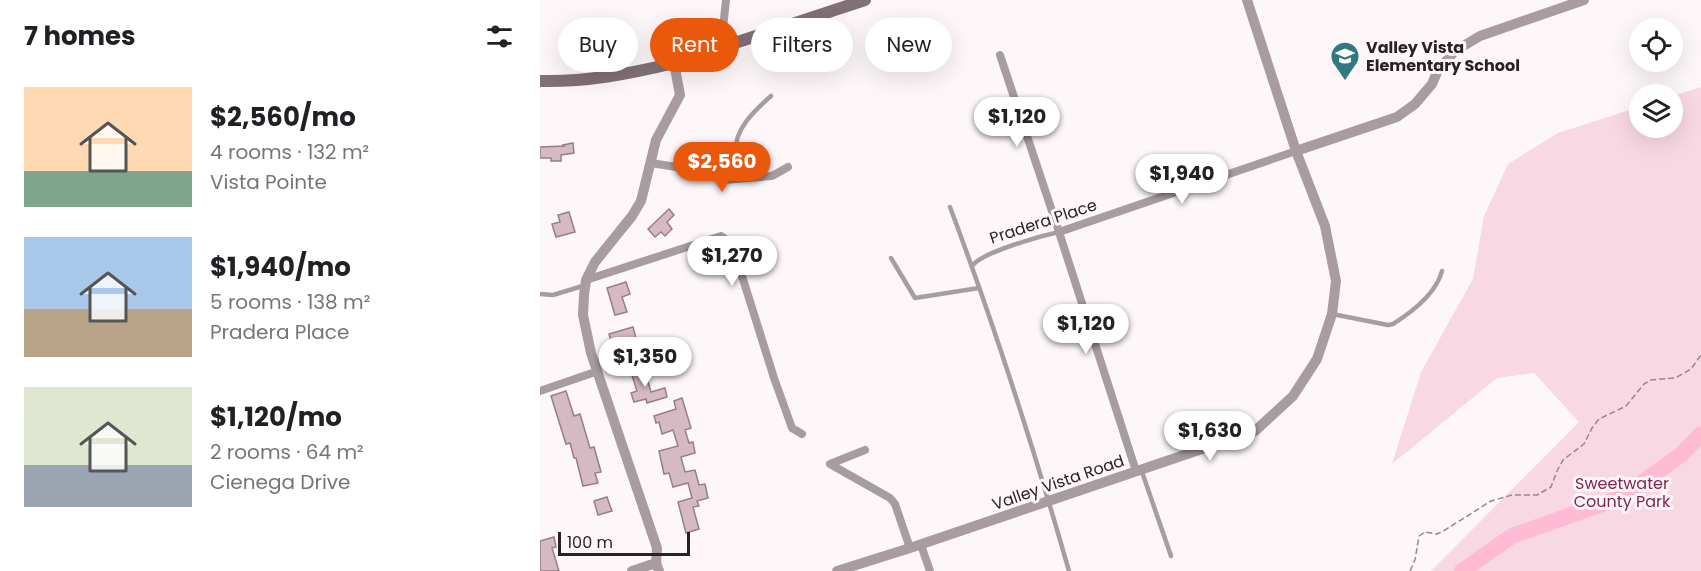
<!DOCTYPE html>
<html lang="en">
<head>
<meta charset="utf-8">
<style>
	body { margin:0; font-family:Poppins,sans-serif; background:#f6f6f6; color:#202124; height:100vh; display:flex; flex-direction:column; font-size:22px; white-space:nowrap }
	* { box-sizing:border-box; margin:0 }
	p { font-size:20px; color:#757577 }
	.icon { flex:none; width:33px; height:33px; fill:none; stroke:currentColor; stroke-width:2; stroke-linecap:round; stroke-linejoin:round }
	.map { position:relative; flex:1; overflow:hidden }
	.side { display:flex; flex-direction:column; background:#fff; width:540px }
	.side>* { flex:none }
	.top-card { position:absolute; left:18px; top:18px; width:570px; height:54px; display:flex; gap:12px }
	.tools { position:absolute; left:1089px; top:18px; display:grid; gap:12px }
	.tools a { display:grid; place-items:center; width:54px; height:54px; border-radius:50%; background:#fff; box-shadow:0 6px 24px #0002; font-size:30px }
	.scale { position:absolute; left:18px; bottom:15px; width:132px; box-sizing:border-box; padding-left:6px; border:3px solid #2b2124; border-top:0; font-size:16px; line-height:21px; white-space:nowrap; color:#2b2124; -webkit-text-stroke:4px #fdf7f9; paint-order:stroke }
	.price { position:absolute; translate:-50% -51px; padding:0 14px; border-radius:21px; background:#fff; color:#222; font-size:20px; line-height:39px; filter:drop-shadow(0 2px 3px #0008) }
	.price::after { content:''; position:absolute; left:50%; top:36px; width:18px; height:14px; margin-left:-9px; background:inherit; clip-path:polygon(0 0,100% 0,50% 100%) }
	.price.active { background:#ea580c; color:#fff }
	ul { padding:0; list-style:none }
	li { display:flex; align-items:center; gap:18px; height:150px; padding:0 24px }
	li span { display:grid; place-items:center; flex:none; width:168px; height:120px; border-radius:0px; color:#555 }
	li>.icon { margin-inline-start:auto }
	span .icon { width:72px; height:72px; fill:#fffc; stroke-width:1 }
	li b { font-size:26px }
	h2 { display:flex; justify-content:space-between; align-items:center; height:72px; padding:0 24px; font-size:26px }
	.chip { padding:0 21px; border-radius:27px; background:#fff; box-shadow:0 6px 24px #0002; font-size:21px; line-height:54px }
	.chip.active { background:#ea580c; color:#fff }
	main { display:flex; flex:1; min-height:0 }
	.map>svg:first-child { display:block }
</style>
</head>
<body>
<main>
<section class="side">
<h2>7 homes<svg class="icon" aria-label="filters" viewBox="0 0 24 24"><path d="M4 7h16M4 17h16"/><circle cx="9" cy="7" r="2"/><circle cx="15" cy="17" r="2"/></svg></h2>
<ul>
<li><span style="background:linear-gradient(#ffd9b3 70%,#7fa58c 0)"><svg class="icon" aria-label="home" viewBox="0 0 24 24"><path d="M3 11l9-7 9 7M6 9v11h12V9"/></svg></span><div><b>$2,560/mo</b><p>4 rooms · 132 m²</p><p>Vista Pointe</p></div></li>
<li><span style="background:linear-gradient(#a9c7e8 60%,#b9a48a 0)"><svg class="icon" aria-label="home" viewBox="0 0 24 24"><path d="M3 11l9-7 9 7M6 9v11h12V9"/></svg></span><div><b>$1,940/mo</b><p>5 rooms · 138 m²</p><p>Pradera Place</p></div></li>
<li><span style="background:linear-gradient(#dfe7d0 65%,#9aa5b1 0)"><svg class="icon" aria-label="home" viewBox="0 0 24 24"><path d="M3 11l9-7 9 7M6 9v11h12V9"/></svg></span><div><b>$1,120/mo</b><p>2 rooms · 64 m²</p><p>Cienega Drive</p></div></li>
</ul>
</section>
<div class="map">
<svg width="1161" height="571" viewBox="0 0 1161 571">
	<rect width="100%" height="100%" fill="#fdf7f9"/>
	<polygon fill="#f8d8e3" points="1161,87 1161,571 891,571 1039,422 994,373 957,378 852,464 881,372 933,279 944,216 968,164 1018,133 1099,107 1100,128 1132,128 1133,96"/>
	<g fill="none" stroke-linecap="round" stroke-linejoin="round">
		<polyline stroke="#ffbbd4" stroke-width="16" points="922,571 972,536 1082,497 1142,454 1161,434"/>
	</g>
	<g fill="#d6bac3" stroke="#987e87" stroke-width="1.5">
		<polygon points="33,143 34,153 21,155 21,161 11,161 11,158 0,158 0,147 24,146 23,145"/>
		<polygon points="129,209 134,215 127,222 132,229 125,236 121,232 115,237 108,229"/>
		<polygon points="29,212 35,232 16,237 12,224 20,222 18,215"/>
		<polygon points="86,282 90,294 82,297 87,312 75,315 67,288"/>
		<polygon points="93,327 98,346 84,350 86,356 76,358 69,334"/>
		<polygon points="104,368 111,392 125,388 127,397 107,403 106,399 94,402 91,393 97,391 91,372"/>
		<polygon points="26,391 34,416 40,414 50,448 54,447 61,472 55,473 58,483 43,486 36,458 34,458 30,443 26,444 11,396"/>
		<polygon points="142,398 151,428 145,430 149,443 153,442 155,453 141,457 145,472 155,470 159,485 165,484 168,498 157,501 159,506 153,507 159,529 146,533 138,502 152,498 148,483 133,487 129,473 124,474 119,451 138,446 133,430 122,434 119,422 116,423 114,416 136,409 134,401"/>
		<polygon points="67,497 72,511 58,515 54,501"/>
		<polygon points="14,537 16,547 12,548 19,571 0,571 0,541"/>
	</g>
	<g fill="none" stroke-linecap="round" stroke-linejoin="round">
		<polyline stroke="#928a8d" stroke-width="1.5" stroke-dasharray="6 3" stroke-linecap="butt" points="870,571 875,560 879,536 885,532 897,534 905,530 951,501 972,495 997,495 1011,487 1017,471 1023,460 1044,444 1052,428 1059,419 1086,406 1104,384 1111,380 1135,378 1151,369 1161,355"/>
		<g stroke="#a89ca0" stroke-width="4.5">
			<path d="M205,179C203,171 197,164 196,156C192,131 214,111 231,96"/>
			<path d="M410,207C455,327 494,449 529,571"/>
			<polyline points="351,258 375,298 439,288"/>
			<path d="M432,266C442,252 501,236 519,232"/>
			<polyline points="0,294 13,295 46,285"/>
			<path d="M792,314L848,325L853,324C872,312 896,294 902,271"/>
			<polyline points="601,469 631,556"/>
		</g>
		<g stroke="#a89ca0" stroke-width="8">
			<polyline points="181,47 186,0"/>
			<polyline points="460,55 519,232 596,471"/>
			<polyline points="111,163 143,168 184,180 232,176 248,167"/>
			<polyline points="519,232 756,151"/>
			<polyline points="46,280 181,236 192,244 234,378 252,428 262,434"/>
			<polyline points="0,391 58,371"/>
			<polyline points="325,450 290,464 350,498 355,504 370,548"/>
			<polyline points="381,545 390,571"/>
		</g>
		<g stroke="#a89ca0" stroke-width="10">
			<polyline points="756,151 857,117 875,104 892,84 898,70 915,51 940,36 1044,0"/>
			<polyline points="92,571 116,563"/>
			<polyline points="119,571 116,563 117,548 51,353 43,315 44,295 46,280 55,262 92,216 101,201 116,140 140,95 134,63"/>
			<polyline points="297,571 370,548 715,431 753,396 777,359 792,314 796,281 785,226 756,151 707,0"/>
		</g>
		<path stroke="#817076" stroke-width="12" d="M0,81C46,82 89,74 134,63L325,0"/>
	</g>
	<defs>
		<g id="school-pin" transform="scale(1.5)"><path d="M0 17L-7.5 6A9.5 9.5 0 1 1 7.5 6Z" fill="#317981" stroke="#fdf7f9"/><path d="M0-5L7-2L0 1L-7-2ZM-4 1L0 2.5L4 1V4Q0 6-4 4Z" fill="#fff"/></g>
	</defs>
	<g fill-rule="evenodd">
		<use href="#school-pin" x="805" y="56"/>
	</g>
	<g text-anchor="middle" stroke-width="6" stroke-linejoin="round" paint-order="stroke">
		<g font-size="16" font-weight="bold" fill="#2b2124" stroke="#fdf7f9" text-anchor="start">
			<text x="826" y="53">Valley Vista<tspan x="826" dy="18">Elementary School</tspan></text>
		</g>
		<g font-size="16" fill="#2b2124" stroke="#fdf7f9">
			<text transform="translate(503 221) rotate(-18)" y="6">Pradera Place</text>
			<text transform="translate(518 482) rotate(-19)" y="6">Valley Vista Road</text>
		</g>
		<g font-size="16" fill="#822451" stroke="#fdf7f9">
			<text x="1082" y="489">Sweetwater<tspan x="1082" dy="18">County Park</tspan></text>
		</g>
	</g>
</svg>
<div class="tools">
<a><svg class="icon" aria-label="locate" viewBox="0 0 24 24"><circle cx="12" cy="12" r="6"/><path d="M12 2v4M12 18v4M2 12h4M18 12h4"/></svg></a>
<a><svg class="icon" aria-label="layers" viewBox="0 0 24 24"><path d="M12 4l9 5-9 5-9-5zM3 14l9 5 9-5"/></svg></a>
</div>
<div class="scale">100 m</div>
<b class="price" style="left:477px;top:148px">$1,120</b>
<b class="price active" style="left:182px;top:193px">$2,560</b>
<b class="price" style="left:642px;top:205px">$1,940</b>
<b class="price" style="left:192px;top:287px">$1,270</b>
<b class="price" style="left:546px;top:355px">$1,120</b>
<b class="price" style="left:105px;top:388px">$1,350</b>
<b class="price" style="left:670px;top:462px">$1,630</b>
<div class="top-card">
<a class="chip">Buy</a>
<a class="chip active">Rent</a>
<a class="chip">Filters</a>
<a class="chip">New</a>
</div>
</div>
</main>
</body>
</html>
